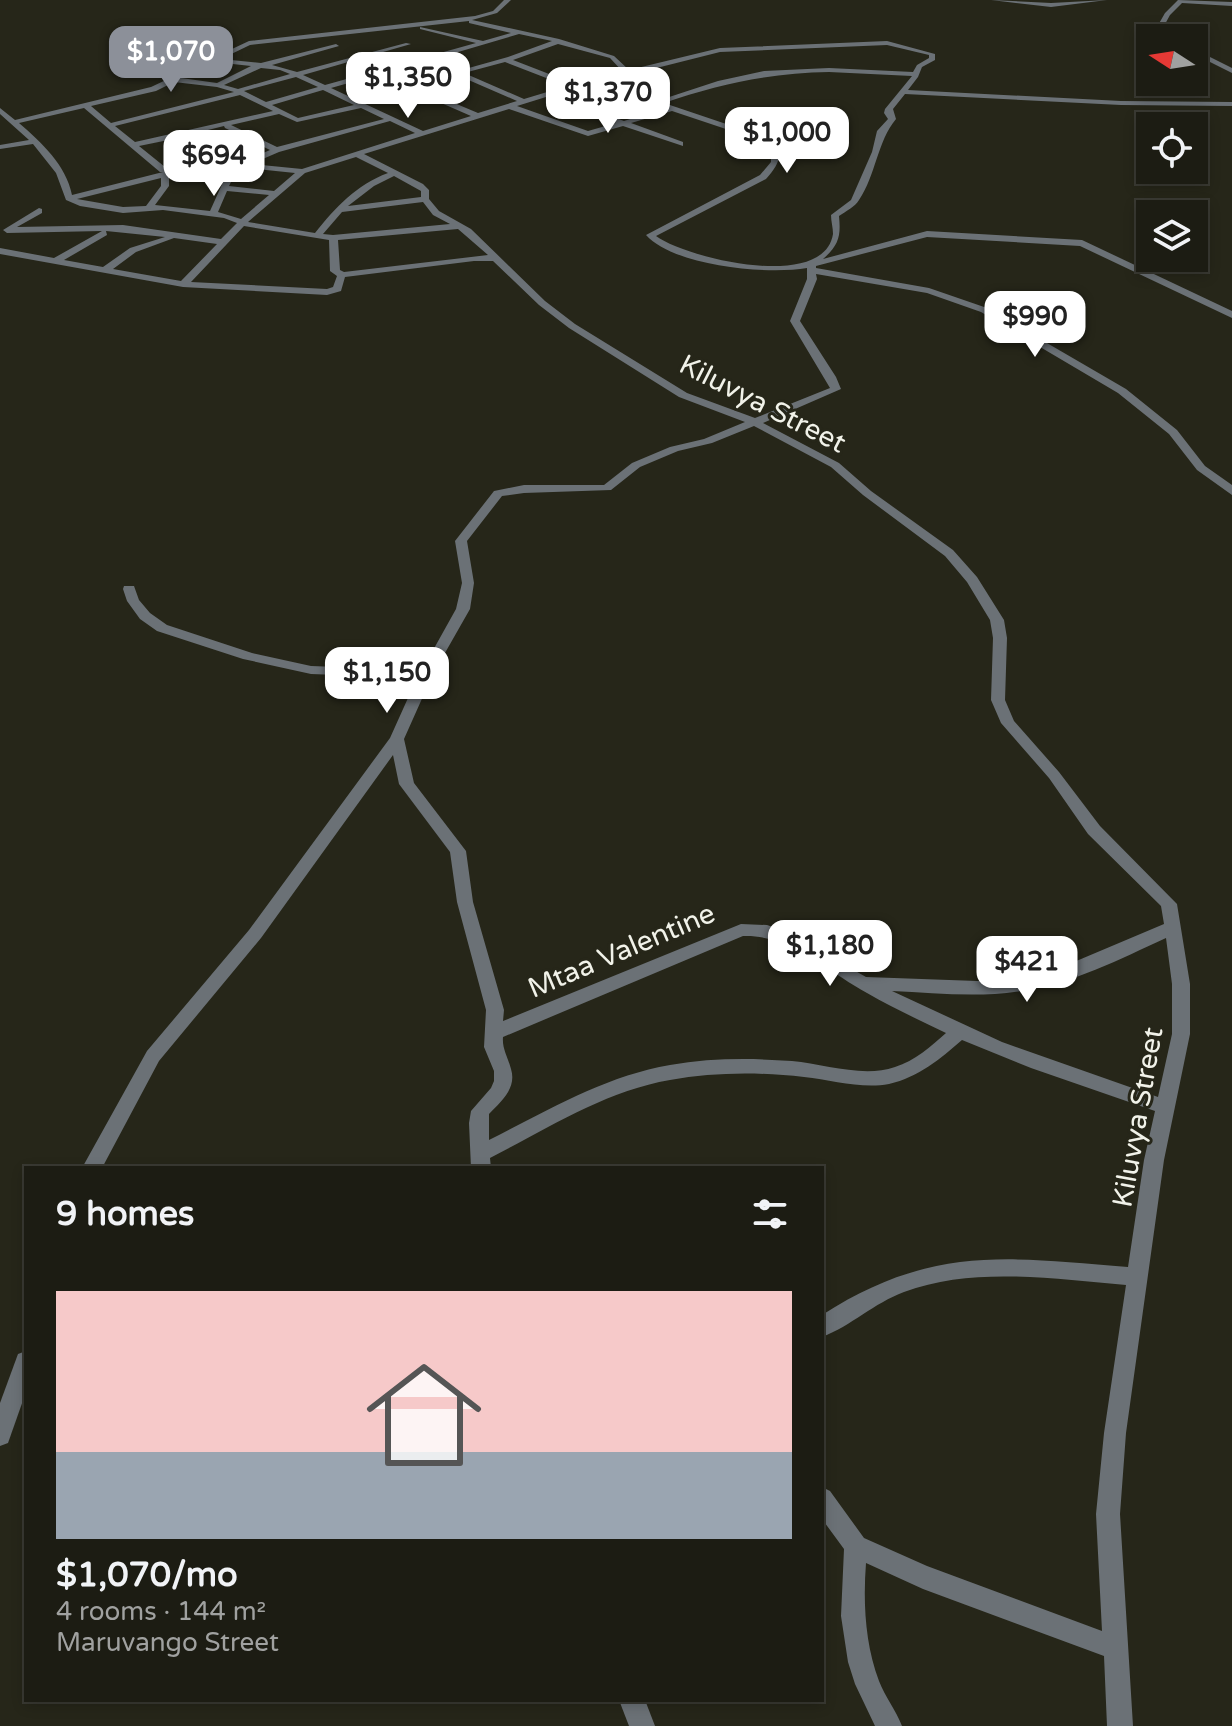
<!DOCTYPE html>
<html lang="en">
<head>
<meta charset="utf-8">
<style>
	body { margin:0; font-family:"Varela Round",sans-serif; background:#25251c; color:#f1f3f6; height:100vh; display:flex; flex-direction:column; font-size:30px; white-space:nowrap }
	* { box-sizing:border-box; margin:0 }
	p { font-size:26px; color:#a0a1a0 }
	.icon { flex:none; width:44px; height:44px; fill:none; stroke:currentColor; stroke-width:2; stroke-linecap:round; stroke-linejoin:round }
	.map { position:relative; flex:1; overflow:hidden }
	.side { position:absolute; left:24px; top:1166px; width:800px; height:536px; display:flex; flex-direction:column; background:#1c1c13; border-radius:0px; box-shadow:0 4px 12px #0003,0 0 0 2px #3a3a33 }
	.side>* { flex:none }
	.needle { width:52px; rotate:282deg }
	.tools { position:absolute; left:1136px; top:24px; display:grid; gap:16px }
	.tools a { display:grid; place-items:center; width:72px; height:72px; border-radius:0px; background:#1c1c13; box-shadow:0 4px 12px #0003,0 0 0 2px #3a3a33; font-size:40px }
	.price { position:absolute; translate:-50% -68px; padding:0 18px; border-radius:16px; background:#fff; color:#222; font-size:26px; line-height:52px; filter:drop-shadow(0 2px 4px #0008) }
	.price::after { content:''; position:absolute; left:50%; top:48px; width:24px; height:18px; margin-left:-12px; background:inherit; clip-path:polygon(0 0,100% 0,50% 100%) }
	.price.selected { background:#8c9099; color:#fff }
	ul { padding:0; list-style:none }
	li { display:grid; align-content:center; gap:16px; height:424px; padding:0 32px }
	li+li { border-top:2px solid #3a3a33 }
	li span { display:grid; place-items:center; height:248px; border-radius:0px; color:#555 }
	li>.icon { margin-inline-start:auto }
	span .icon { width:144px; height:144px; fill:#fffc; stroke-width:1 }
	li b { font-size:34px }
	h2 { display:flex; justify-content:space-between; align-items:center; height:96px; padding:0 32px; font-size:34px }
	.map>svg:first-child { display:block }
</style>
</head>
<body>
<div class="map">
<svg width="1232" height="1726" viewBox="0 0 1232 1726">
	<rect width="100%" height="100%" fill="#262619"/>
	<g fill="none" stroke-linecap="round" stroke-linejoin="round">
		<g fill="#6b7176" fill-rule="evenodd">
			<path d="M504,0H511L497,13L472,20L559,39L614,56L629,70L720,48L887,41L935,54V60L922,67L918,77L908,90L1121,101L1232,102V106L1121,105L905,94L893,109L896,119C877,142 876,175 859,200C855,207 846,211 839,216C841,236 839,245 823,259L927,231L1082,240L1232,311V318L1080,246L927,237L816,266V268L929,288L987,308L1126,389L1177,430L1205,466L1232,485V495L1197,470L1169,434L1118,393L981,312L927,293L816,274L817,279L800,321L836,377L841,389L763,423L839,463L871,491L953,550L977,577L1004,620L1007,638L1005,700L1014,721L1059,772L1100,826L1177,904L1190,984V1034L1164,1160L1126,1433L1120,1514L1133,1726H1107L1104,1656L923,1589L866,1563C863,1602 865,1644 879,1681C885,1697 896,1710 902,1726H875L855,1684L848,1662L841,1616L844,1549L822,1519V1487L830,1491L864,1538L927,1566L1102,1631L1096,1514L1104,1433L1126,1285C1054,1279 973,1266 904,1292C874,1303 851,1326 822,1337V1315C931,1245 1006,1257 1128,1267L1144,1160L1155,1111L1031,1068L962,1040C940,1059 919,1077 889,1084C861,1089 832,1080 804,1077C760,1072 714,1072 670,1080C605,1091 547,1129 490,1158L491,1168H471L469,1123L471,1111L491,1088L494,1081V1071L484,1047L486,1010L457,902L450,852L399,784L393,755L261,938L159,1061L102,1168H82L147,1051L249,930L390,738L417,678L311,674L243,659L157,631L140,619L127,601L123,589L124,586H134L139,600L150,613L167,625L252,653L311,666L422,670L456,609L462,583L455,541L494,491L524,485H604L632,463L670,447L704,439L745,422L679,397L569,328L539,305L493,261H474L345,277L341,291L327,295L183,287L0,254V248L54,258L102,231L7,233L3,230L39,208L42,209V213L17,227L123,225L221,239L237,223L224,218L163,210L123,213L80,206L66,200L56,173L33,144L0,149V145L29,140L0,114V108L15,120L151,87L249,41L475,16L493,11ZM469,21V23L511,33L483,41L420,27V29L476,43L325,85L303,75L411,44L406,43L297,72L272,65L339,46L336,44L261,63L221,59L250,45ZM519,34L552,41L508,57L458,71L431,60ZM558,44L610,58L623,72L575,84L513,60ZM887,45L929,55V58L917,65L913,72L829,68L764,71L718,81L657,101L601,82L720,52ZM424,61L451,73L410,84L384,73ZM214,62L251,66L217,83L181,78ZM505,62L567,86L524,99L464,73ZM261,68L280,70L290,74L238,89L224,85ZM829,72L912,76L885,109L884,113L888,119L877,131L872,152L851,200L831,215C831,221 833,228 833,234C824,292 686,258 656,236L766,179C777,167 783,157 777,141L664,103C719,84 771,73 829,72ZM377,75L471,116L423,131L331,88ZM457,75L517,101L478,113L416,87ZM296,77L318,87L266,102L244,91ZM174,82L217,87L234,92L111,123L91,106L156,91ZM593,84L664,108L624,121L553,95ZM323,90L354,105L298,118L272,105ZM240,95L273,111L135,142L115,126ZM546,97L616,123L588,131L517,106ZM84,108L160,172H163L72,195C66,165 42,143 19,123ZM361,108L384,119L277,147L231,125L279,114L297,122ZM509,109L588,136L623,126L683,146V142L631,123L672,111L771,144V162L760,175L646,235C674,266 766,275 807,268V279L790,321L830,388L755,418L687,393L575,324L545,301L471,229L439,211L429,199V190L423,184L364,154ZM390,121L415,133L302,169L251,164L279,152ZM224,126L225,128L270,150L240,163L200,132ZM193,135L230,163L165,167L139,146ZM356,157L388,173C356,185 336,207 315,233L248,222L305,173ZM238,167L295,173L274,191L229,186L232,180L229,168ZM221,169L224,180L210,211L155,205L169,186V177L174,172ZM394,176L421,191V197L348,206L374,186ZM161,178V186L146,206L123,207L77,199ZM227,191L269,195L241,219L218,212ZM423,202L433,215L450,224L333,235L323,234L342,212ZM244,226L329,240L330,271L337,276L333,287L327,289L191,282ZM458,229L488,255L344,272L340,270L338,240ZM106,231L165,237L130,248L103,267L64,260L107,235ZM174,238L217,244L181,281L113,269L136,252ZM754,426L831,467L863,495L945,556L967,582L990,620L993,638L991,700L1001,723L1049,778L1088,834L1161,906L1164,924L1055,970L1021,978L977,981L866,977L785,931L767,925L741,924L503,1021L504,1010L473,902L466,851L414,783L404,739L433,674L470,609L474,583L467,541L502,496L524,493L611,490L640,467L678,451L712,443ZM743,936C788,934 829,972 867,993C893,1008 919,1020 946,1033C931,1046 915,1061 895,1067C863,1078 825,1064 792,1061C751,1058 710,1058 670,1065C605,1076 547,1111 489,1140V1114C501,1102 517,1088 511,1069C508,1057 502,1049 503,1037ZM1166,938L1172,984V1034L1158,1097L1002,1042L892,991C935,993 979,998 1021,991C1072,984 1120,959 1166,938Z"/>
			<polygon points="991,0 1051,3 1107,0 1051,7"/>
			<polygon points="1178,0 1232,2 1232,6 1182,3 1170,15 1164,26 1180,38 1173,38 1157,27 1165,13"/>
			<polygon points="1194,49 1232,68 1232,73 1194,54"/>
			<polygon points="26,1351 26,1392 8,1443 0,1446 0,1403 18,1354"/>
			<polygon points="619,1700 645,1700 655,1726 629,1726"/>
		</g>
	</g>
	<g text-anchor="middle" stroke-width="6" stroke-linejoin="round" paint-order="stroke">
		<g font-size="28" fill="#f1f2e9" stroke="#262619">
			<text transform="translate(763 403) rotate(27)" y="10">Kiluvya Street</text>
			<text transform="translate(621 950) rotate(-23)" y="10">Mtaa Valentine</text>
			<text transform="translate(1137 1117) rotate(-80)" y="10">Kiluvya Street</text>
		</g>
	</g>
</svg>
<div class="tools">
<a><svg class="needle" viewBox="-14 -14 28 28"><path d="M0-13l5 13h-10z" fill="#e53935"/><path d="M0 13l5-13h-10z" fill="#a0a1a0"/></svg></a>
<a><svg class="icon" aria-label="locate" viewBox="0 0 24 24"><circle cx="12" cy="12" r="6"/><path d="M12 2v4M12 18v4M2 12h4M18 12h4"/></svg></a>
<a><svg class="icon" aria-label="layers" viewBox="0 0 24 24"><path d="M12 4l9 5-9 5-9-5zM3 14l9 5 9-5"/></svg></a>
</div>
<b class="price selected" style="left:171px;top:94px">$1,070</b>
<b class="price" style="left:408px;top:120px">$1,350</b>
<b class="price" style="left:608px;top:135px">$1,370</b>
<b class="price" style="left:787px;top:175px">$1,000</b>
<b class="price" style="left:214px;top:198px">$694</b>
<b class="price" style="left:1035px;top:359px">$990</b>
<b class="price" style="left:387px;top:715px">$1,150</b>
<b class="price" style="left:830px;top:988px">$1,180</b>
<b class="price" style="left:1027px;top:1004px">$421</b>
<section class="side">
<h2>9 homes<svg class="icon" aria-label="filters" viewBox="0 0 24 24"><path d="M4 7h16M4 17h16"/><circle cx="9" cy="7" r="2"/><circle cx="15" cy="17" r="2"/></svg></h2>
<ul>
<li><span style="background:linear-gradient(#f6c9c9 65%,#9aa5b1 0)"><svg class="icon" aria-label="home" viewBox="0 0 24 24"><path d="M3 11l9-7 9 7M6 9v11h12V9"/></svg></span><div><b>$1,070/mo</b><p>4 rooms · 144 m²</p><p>Maruvango Street</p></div></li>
</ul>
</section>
</div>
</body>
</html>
